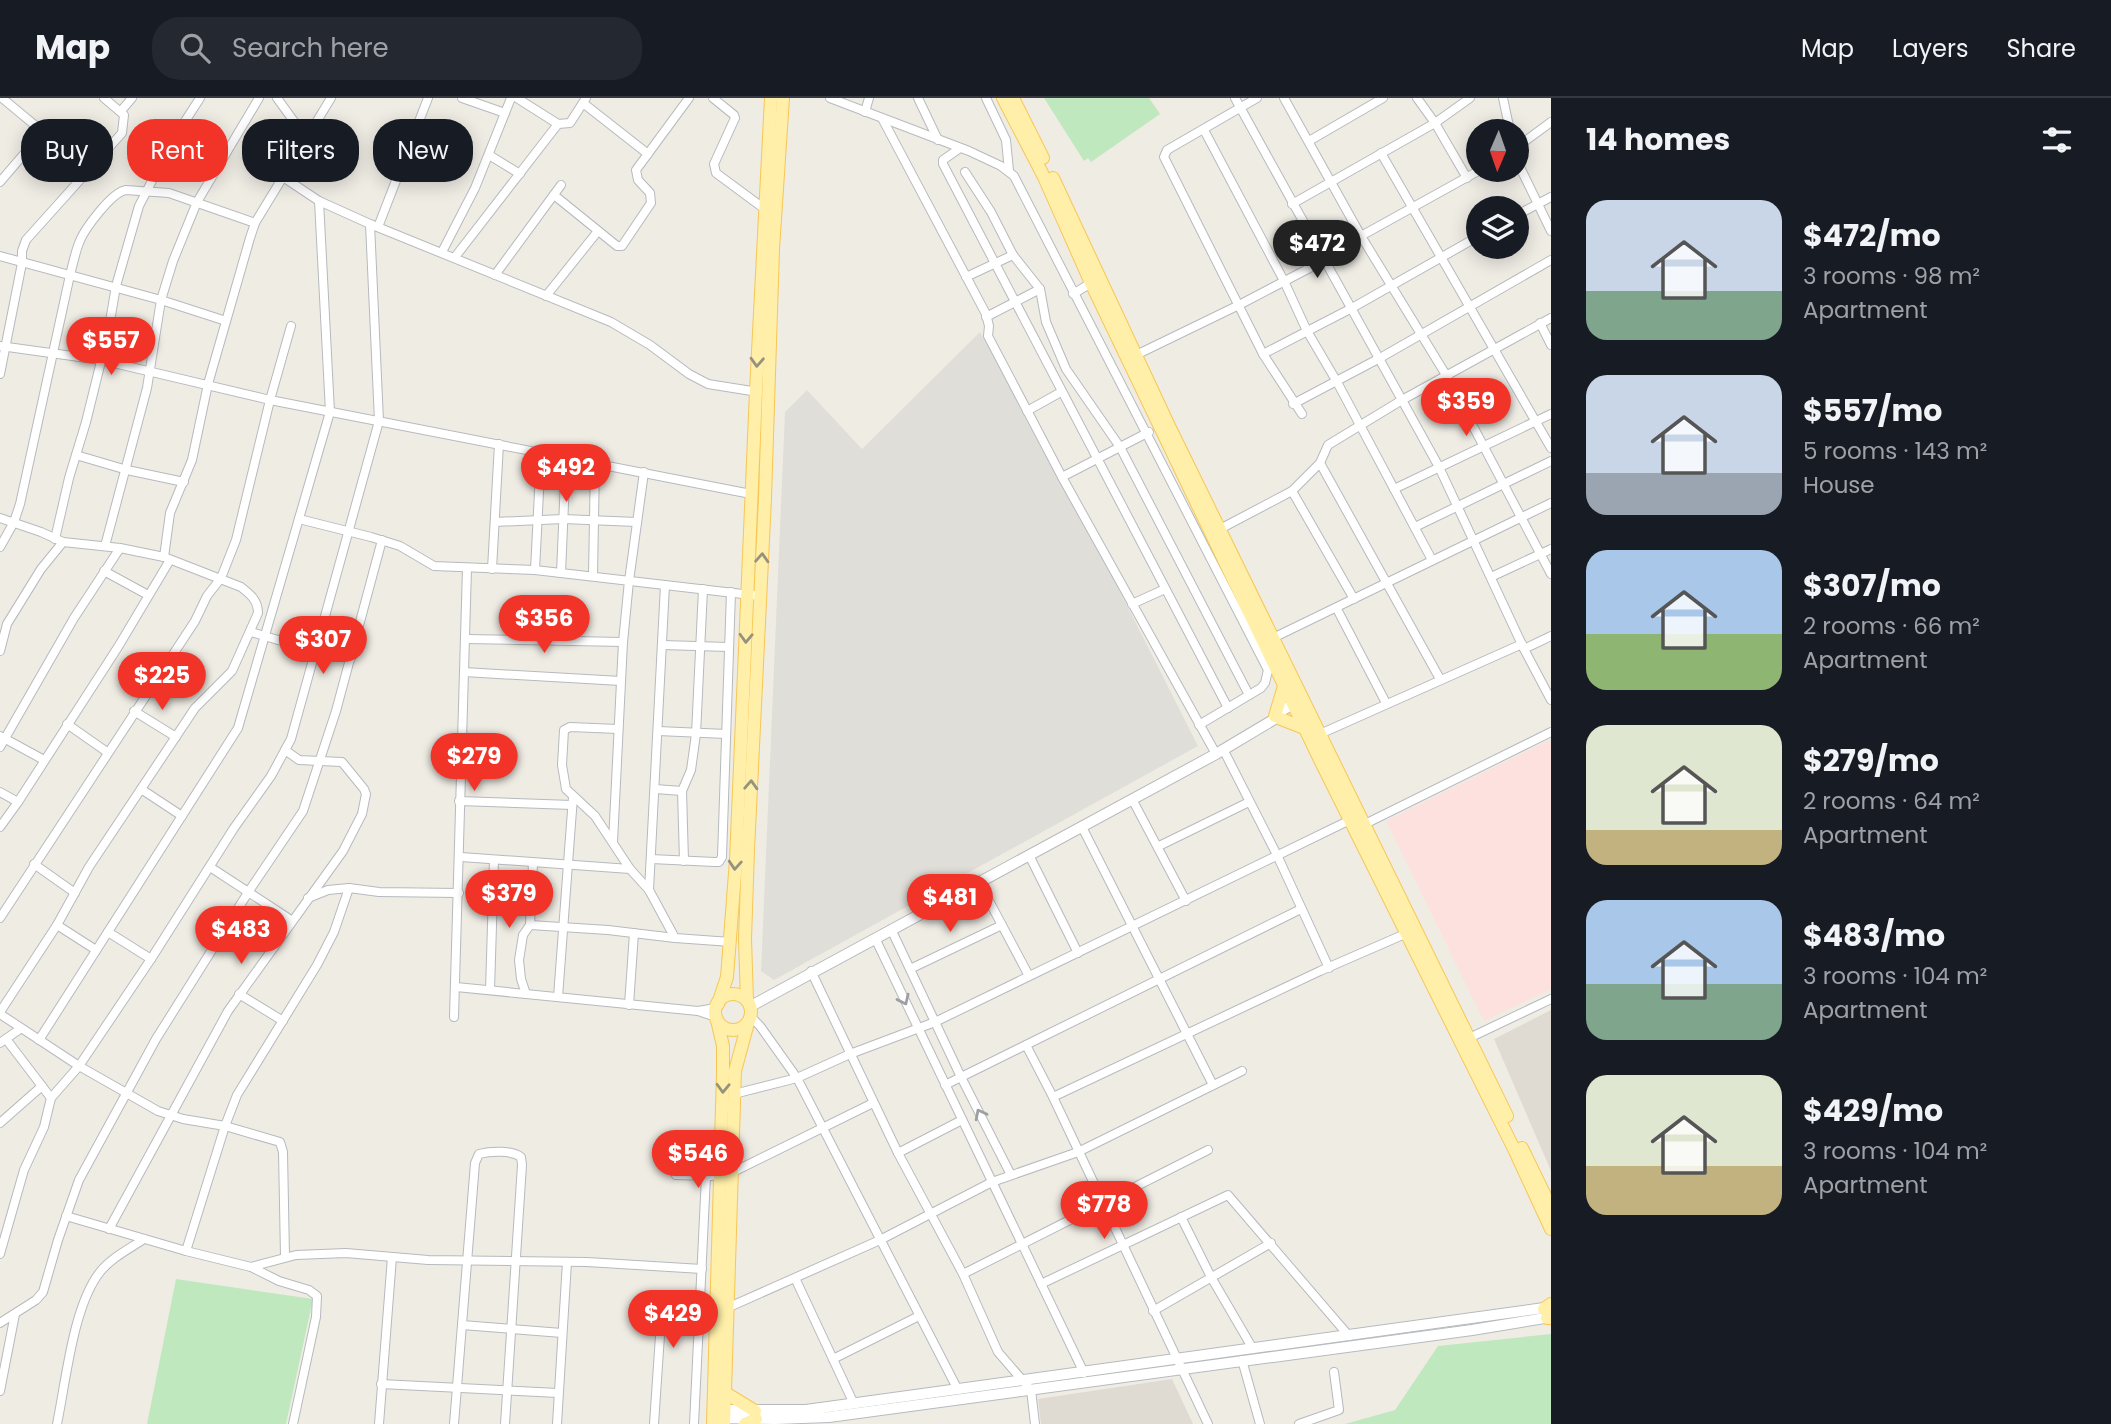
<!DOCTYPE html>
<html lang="en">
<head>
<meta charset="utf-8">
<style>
	body { margin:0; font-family:Poppins,sans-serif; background:#242831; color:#f1f3f6; height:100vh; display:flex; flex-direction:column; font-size:26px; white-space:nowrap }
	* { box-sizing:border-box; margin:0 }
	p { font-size:23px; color:#9ea1a6 }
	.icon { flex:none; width:38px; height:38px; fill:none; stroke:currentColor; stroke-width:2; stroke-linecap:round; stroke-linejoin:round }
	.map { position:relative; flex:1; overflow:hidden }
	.drawer { display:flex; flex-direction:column; background:#171b24; width:560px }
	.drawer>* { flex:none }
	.banner { position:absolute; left:21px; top:21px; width:665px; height:63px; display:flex; gap:14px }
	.needle { width:46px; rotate:182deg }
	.buttons { position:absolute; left:1466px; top:21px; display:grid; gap:14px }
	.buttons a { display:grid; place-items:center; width:63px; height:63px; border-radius:50%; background:#171b24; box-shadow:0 4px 18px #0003; font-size:35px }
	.price { position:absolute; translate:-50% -60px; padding:0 16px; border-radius:24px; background:#f13328; color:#fff; font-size:23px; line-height:46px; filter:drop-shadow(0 2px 4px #0008) }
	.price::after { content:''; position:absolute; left:50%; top:42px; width:21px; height:16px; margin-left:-10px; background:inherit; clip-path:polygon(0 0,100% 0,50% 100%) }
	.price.current { background:#222; color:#fff }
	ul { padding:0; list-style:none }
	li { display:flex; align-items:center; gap:21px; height:175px; padding:0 35px }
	li span { display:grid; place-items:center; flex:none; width:196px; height:140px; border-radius:21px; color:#555 }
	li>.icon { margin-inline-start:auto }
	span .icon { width:84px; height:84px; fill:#fffc; stroke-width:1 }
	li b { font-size:30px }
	h2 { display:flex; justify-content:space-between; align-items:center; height:84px; padding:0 35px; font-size:30px }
	.tag { padding:0 24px; border-radius:28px; background:#171b24; box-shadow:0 4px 18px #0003; font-size:24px; line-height:63px }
	.tag.current { background:#f13328; color:#fff }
	header { display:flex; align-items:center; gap:42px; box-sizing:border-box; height:98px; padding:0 35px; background:#171b24; border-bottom:2px solid #363941 }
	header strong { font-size:33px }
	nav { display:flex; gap:38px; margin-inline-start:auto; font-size:24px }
	.search { width:490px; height:63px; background:#242831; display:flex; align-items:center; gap:18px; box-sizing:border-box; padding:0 24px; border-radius:28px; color:#9ea1a6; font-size:26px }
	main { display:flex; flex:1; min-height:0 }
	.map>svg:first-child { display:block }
</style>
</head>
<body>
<header>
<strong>Map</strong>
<div class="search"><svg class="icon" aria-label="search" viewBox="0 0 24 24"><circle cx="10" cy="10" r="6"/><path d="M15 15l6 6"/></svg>Search here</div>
<nav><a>Map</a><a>Layers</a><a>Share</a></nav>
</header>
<main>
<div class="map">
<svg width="1551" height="1326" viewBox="0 0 1551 1326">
	<rect width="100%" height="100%" fill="#efece4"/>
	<polygon fill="#e0ded8" points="980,234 1062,379 1198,648 774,882 761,873 785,314 807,292 862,351"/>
	<g fill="#dfdbd2">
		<polygon points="1551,912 1551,1073 1494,941"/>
		<polygon points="1172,1281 1193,1326 1041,1326 1038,1301"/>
	</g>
	<polygon fill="#fce1df" points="1549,642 1551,647 1551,891 1484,923 1386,723"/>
	<g fill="#c0e8bf">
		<polygon points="1044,0 1149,0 1160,16 1091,64 1088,60 1084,63"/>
		<polygon points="176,1181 313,1201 286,1326 147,1326"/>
		<polygon points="1551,1236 1551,1326 1345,1326 1395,1312 1438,1248"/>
	</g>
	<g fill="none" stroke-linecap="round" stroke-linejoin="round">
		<g stroke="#b6babe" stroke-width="10">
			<g id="minor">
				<polyline points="2,0 89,72"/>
				<polyline points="277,0 306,40"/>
				<polyline points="462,0 505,15"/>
				<polyline points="713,0 734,17 735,20 714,66 716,75 766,112"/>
				<polyline points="830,0 969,53 1001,68 1014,78 1268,572 1276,569"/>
				<polyline points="918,0 938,42"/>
				<polyline points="986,0 1006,42 1009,73"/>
				<polyline points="1235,0 1439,369 1524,551 1551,602"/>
				<polyline points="1257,0 1167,52 1164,59 1263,256 1302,316"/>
				<polyline points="1284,0 1361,138 1446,277 1551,476"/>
				<polyline points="1417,0 1435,25 1467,80"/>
				<polyline points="1503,0 1510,33"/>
				<polyline points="583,5 648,56"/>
				<polyline points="121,13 132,0"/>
				<polyline points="865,14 869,0"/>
				<polyline points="883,22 986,216 989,228 988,238 1062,379 1216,656"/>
				<polyline points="558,26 570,25 586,0"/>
				<polyline points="1204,32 1284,183 1307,233 1337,284 1432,462"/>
				<polyline points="1309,43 1383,0"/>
				<polyline points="1517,49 1551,24"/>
				<polyline points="960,50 943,62 943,66 1228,610"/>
				<polyline points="1381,55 1551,350"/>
				<polyline points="489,57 520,76"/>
				<polyline points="1517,63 1551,133"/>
				<polyline points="965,74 991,114 1013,157 1040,191 1046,224 1066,271 1120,349 1249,597"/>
				<polyline points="283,79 319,103 370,126 611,224 650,247 689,276 708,286 758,294"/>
				<polyline points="0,84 42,35"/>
				<polyline points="554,97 617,148 622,148 651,105 650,95 638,82 636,72 689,0"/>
				<polyline points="1292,106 1435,25 1470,0"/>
				<polyline points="1517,117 1551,99"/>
				<polyline points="378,129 428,0"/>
				<polyline points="442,154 475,90 511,0"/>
				<polyline points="0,158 161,202 147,290 105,448"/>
				<polyline points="455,159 558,26 517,0"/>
				<polyline points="495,177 561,87"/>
				<polyline points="966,179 1013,157"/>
				<polyline points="1073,196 1091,185"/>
				<polyline points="546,198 598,133"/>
				<polyline points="986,219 1040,191"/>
				<polyline points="226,223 161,202 173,163 197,104 259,0"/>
				<polyline points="1540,225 1551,247"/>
				<polyline points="0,248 101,262 270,302 751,396"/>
				<polyline points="1263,256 1352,210 1479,138"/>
				<polyline points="1136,257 1239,207 1323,163 1361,138 1480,72"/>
				<polyline points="0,276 22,165 22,153 26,142 122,35 124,17 104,0"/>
				<polyline points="1293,306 1380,260 1551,162"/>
				<polyline points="1027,313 1061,294"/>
				<polyline points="76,357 127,372 184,384"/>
				<polyline points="1320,365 1440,581"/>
				<polyline points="1062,379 1149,334"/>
				<polyline points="1394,391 1551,316"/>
				<polyline points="1292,393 1354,501"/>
				<path d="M0,420L41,434L63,444L120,450L164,459L241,489C250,496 258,502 258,515L232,573L195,610L89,769L57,827L0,914"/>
				<polyline points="299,421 371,439 400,448 434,468 535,472 760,498"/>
				<polyline points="495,424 563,421 637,424"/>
				<polyline points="1415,429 1551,363"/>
				<polyline points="1220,431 1292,393 1320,365 1328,347 1402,302 1551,220"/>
				<polyline points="55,441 69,380 86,324 108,235 116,188 139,108 173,42 200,0"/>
				<path d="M0,449L14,424L20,406L70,177C73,166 75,155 79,145C84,131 112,94 126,92L169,95L255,125"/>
				<polyline points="164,459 170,415 192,362 208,286 250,140 255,125 331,0"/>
				<polyline points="492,471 499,346"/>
				<polyline points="535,472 541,355"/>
				<polyline points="104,473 148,497"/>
				<polyline points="561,475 566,359"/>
				<polyline points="593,478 595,365"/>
				<polyline points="1491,479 1551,451"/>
				<polyline points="1132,506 1165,491"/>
				<polyline points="1337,511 1386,605"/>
				<polyline points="251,534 315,553 351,560"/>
				<polyline points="1273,540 1551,405"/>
				<polyline points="465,541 623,544"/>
				<polyline points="662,547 729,549"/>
				<polyline points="1524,551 1551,538"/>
				<polyline points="0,553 7,526 41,471 63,444"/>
				<polyline points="464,574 621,583"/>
				<polyline points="134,613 176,639"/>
				<polyline points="67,626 107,654"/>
				<polyline points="1199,627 1261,590 1265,585 1268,572"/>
				<polyline points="618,631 570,629 564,632 562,667 566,691 595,718 630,771 649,792 675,840 731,844"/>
				<polyline points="658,633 726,636"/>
				<polyline points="1320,636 1522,546"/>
				<polyline points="0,638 44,662"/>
				<polyline points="0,649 74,520 120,450"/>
				<polyline points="1223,651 1277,757 1329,870"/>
				<polyline points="141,691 182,718"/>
				<polyline points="655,691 682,693"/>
				<polyline points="0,694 18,704 118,549 170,462"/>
				<polyline points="1132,701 1186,803"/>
				<polyline points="459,703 572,707"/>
				<polyline points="1365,726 1551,634"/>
				<polyline points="0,729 18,704"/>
				<polyline points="1082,729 1213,987"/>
				<polyline points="613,744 623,544 629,483 644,374"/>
				<polyline points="1159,748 1249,704"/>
				<polyline points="1029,757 1078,855"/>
				<polyline points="461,759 630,771"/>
				<polyline points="651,761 715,764 719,764 722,759 731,494"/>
				<polyline points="684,763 682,693 691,672 696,636 703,491"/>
				<polyline points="34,766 75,795"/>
				<polyline points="210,769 291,822"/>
				<polyline points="979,784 1029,878"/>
				<polyline points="649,792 665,487"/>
				<polyline points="308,800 328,792 349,790"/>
				<polyline points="0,820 195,523 207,498 221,480 236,442 270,302 291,228"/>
				<polyline points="57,827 96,852"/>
				<polyline points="530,827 608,832 675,840"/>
				<polyline points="891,831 961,979 1011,1077"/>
				<polyline points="108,834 151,861"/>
				<polyline points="875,840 1084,1275"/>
				<polyline points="910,871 1002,827"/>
				<polyline points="811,873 898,1055 963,1176 998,1254 1031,1292 1035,1326"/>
				<polyline points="456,889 698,913"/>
				<polyline points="490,892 494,762"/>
				<polyline points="239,896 283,923"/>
				<polyline points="526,896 521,881 519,862 523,837 530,827 533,765"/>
				<polyline points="558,899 573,699"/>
				<polyline points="629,907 634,835"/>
				<polyline points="716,910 698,913 716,919"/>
				<polyline points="0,916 79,968 158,1013 183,1021 225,1028 280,1044 283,1054 285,1159"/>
				<polyline points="454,919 467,470"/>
				<polyline points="751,919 760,928 797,980 958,1292"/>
				<polyline points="6,941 51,1000"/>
				<polyline points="39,942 238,630 330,314 319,103"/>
				<polyline points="1465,942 1551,901"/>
				<polyline points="0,945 20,931"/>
				<polyline points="1026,947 1053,999 1208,1326"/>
				<polyline points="945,987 1301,811"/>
				<polyline points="734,996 797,980 850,956 935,924 1350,722"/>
				<polyline points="1053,999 1320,873 1405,836"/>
				<polyline points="0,1025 42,988"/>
				<polyline points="898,1055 962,1022"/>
				<polyline points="731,1075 873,1005"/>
				<polyline points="676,1077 711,1078"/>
				<polyline points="66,1118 186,1153 225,1028 237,997 317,867 334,834 349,790 379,794 459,795"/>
				<polyline points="1181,1119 1211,1179 1253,1251"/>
				<polyline points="109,1131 228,913 343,753 362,716 366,696 364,691 342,664 299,662 285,652"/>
				<polyline points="186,1153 251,1169 279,1183 309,1192 317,1198 316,1219 293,1326"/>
				<polyline points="0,1156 24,1072 44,1029 51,1000 79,968 151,861 234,730 271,678 291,641 379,323 370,126"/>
				<polyline points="251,1169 296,1157 346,1155 428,1162 587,1164 702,1171"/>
				<polyline points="963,1176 1208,1052"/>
				<polyline points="795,1180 854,1306"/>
				<polyline points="1041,1186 1228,1097 1349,1238"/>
				<polyline points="727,1210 880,1142 992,1084 1078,1054 1242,973"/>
				<polyline points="1153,1213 1271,1145"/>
				<polyline points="0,1225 36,1202 43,1194 58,1142 79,1082 156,941 249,793 303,713 336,613 382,442"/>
				<polyline points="462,1227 562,1235"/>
				<polyline points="833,1261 919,1218"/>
				<polyline points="1242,1262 1260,1326"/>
				<polyline points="381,1286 558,1295"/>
				<polyline points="0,1293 15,1216"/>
				<path d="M57,1326C66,1283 73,1208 100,1174C111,1160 129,1151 144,1141"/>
				<polyline points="379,1326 392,1159"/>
				<path d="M454,1326L475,1065L479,1056C491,1053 511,1052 521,1059L522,1067L505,1326"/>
				<polyline points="557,1326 567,1164"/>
				<polyline points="654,1326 662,1208 671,1203 716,1205"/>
				<polyline points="694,1326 706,1078"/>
				<polyline points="1299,1326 1339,1312 1334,1274"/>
			</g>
		</g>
		<g stroke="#b6babe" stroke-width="12">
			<g id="tertiary">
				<polyline points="751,908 1216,656 1273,622 1278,615 1298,603"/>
				<polyline points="718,1312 806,1312 1551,1209"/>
				<polyline points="716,1320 775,1321 829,1319 1472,1232 1551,1219"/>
			</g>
		</g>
		<g stroke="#f8c654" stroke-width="14">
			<g id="primary">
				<polyline points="1003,0 1044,79 1091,185 1321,664 1515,1053 1551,1131"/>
				<polyline points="1013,0 1043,60"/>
				<polyline points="1053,80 1169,328 1507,1018"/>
				<polyline points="1275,618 1284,588"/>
				<polyline points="1281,621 1304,630"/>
				<circle cx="733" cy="914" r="18"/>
				<polyline points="747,902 745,841 748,752 765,400 773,151 783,0"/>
				<polyline points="718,906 727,879 736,762 756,293 771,0"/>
				<polyline points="1522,1050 1551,1110"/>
				<polyline points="1544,1211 1551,1206"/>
				<polyline points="1547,1220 1551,1220"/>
				<polyline points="724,1294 755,1313"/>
				<polyline points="713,1326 723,975 723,948 717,922"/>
				<polyline points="724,1326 735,973 748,925"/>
				<polyline points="745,1326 756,1321"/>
			</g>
		</g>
		<use href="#minor" stroke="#fff" stroke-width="8"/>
		<use href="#tertiary" stroke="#fff" stroke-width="10"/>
		<use href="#primary" stroke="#ffefa9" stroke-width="12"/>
	</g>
	<defs><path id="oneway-chevron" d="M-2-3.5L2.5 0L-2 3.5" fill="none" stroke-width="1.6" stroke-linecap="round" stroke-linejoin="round" transform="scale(1.75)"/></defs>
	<g stroke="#95927d">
		<use href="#oneway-chevron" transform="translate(757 264) rotate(93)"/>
		<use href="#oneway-chevron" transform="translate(762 460) rotate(-87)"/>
		<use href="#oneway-chevron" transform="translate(746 540) rotate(92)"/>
		<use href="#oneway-chevron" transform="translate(751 687) rotate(-87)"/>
		<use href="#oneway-chevron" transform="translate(735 767) rotate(94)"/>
		<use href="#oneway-chevron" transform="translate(723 990) rotate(92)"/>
	</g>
	<g stroke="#9da0a3">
		<use href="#oneway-chevron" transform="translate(904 902) rotate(65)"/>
		<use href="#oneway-chevron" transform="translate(980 1016) rotate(-117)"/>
	</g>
</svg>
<div class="buttons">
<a><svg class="needle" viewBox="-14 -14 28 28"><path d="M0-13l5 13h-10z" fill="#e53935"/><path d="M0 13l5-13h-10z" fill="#9ea1a6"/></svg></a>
<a><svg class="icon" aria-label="layers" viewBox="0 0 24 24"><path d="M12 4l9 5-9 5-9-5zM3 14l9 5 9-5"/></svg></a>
</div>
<b class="price current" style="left:1317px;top:182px">$472</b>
<b class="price" style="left:111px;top:279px">$557</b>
<b class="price" style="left:1466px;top:340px">$359</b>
<b class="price" style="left:566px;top:406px">$492</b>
<b class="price" style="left:544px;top:557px">$356</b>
<b class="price" style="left:323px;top:578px">$307</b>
<b class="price" style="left:162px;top:614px">$225</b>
<b class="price" style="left:474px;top:695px">$279</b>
<b class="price" style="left:509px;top:832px">$379</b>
<b class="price" style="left:950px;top:836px">$481</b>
<b class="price" style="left:241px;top:868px">$483</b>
<b class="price" style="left:698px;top:1092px">$546</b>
<b class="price" style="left:1104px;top:1143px">$778</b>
<b class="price" style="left:673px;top:1252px">$429</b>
<div class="banner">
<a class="tag">Buy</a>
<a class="tag current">Rent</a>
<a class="tag">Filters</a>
<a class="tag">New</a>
</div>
</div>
<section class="drawer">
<h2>14 homes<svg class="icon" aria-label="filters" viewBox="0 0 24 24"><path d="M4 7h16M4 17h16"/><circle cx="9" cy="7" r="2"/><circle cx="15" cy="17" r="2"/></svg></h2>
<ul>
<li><span style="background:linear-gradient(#c9d6e8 65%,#7fa58c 0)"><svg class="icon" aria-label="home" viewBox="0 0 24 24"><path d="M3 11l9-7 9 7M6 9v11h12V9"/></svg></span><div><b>$472/mo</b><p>3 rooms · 98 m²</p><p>Apartment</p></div></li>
<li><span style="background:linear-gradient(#c9d6e8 70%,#9aa5b1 0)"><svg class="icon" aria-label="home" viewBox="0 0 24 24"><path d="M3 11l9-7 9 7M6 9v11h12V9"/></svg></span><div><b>$557/mo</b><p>5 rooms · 143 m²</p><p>House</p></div></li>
<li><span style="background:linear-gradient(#a9c7e8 60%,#8fb573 0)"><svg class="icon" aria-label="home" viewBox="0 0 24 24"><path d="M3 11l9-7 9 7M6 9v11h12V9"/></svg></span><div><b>$307/mo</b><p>2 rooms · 66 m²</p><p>Apartment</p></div></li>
<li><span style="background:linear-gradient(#dfe7d0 75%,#c2b280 0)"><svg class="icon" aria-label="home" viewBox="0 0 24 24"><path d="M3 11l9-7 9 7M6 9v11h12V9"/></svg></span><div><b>$279/mo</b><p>2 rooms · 64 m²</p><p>Apartment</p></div></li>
<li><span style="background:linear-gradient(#a9c7e8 60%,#7fa58c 0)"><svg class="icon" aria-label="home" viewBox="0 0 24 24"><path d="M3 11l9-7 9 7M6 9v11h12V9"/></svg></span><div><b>$483/mo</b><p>3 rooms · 104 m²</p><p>Apartment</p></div></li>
<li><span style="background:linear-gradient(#dfe7d0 65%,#c2b280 0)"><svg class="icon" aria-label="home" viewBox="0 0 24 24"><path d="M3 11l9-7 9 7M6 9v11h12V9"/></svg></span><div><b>$429/mo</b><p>3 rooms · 104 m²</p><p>Apartment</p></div></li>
</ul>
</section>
</main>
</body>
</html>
